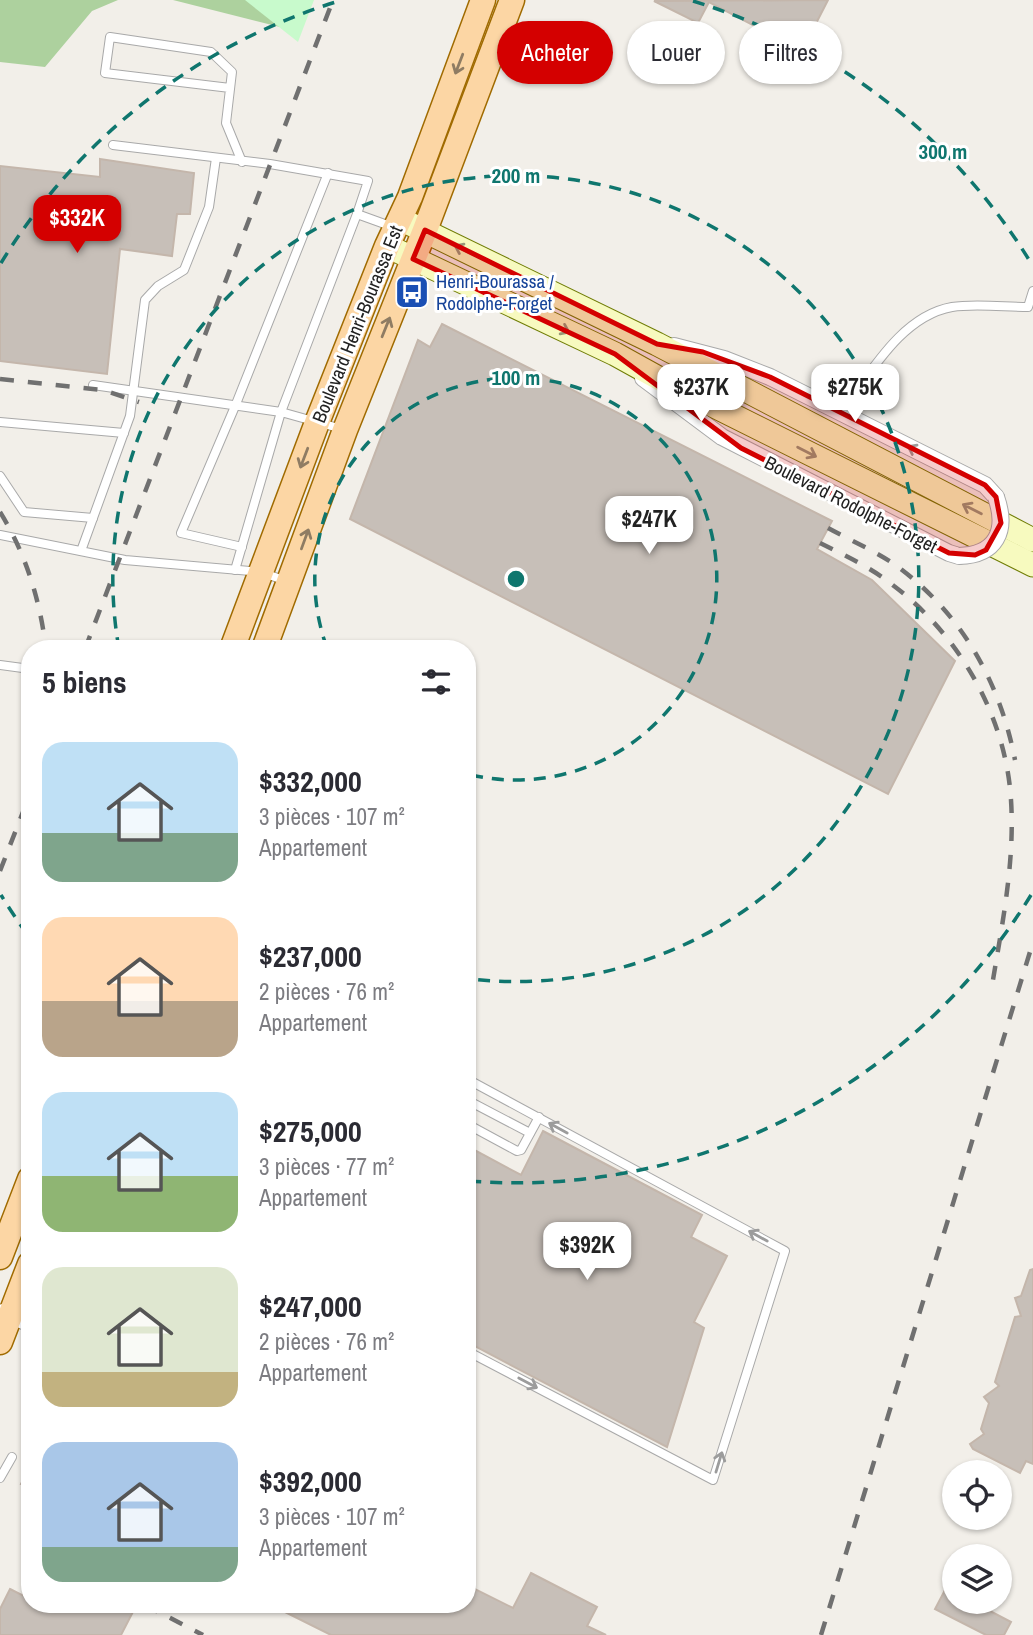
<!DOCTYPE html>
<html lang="fr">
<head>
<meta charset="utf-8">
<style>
	body { margin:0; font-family:"Archivo Narrow",sans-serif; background:#f7f7f7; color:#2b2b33; height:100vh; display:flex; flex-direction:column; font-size:26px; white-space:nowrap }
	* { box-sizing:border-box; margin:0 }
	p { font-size:23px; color:#7c7c81 }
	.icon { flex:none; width:38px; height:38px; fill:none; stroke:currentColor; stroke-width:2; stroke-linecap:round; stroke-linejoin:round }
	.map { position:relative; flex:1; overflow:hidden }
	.details { position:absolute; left:21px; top:640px; width:455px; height:973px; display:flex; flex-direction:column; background:#fff; border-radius:28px; box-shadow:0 2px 5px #0004 }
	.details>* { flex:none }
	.hud { position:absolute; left:497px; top:21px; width:430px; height:63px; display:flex; gap:14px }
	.controls { position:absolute; left:942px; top:1460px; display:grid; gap:14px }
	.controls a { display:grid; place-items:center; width:70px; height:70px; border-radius:50%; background:#fff; box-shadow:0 2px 5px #0004; font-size:35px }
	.price { position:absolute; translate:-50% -60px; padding:0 16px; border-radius:14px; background:#fff; color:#222; font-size:23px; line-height:46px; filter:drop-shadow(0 2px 4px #0008) }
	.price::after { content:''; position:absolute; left:50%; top:42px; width:21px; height:16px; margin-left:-10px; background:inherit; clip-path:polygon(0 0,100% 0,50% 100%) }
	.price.on { background:#d40000; color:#fff }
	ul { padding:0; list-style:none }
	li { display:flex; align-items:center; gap:21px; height:175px; padding:0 21px }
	li span { display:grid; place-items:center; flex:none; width:196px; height:140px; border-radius:21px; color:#555 }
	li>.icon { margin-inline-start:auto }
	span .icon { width:84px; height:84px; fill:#fffc; stroke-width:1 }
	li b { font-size:30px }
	h2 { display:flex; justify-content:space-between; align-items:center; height:84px; padding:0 21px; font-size:30px }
	.tag { padding:0 24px; border-radius:32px; background:#fff; box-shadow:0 2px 5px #0004; font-size:24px; line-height:63px }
	.tag.on { background:#d40000; color:#fff }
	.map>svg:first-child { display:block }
</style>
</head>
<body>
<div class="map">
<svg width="1033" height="1635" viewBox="0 0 1033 1635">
	<rect width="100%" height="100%" fill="#f2efe9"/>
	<g fill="#add19e">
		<polygon points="0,0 118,0 92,11 45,67 0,62"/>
		<polygon points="173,0 291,0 280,27"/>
	</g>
	<polygon fill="#c8facc" points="245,0 314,0 298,42"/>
	<g fill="#c7bfb8" stroke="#c4b6ab" stroke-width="2">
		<polygon points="828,0 802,51 709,2 698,23 654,1"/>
		<polygon points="100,159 194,173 190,214 177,214 172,256 120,249 107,374 0,361 0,166 100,177"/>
		<polygon points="442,324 832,521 817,549 872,580 955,661 888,794 350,519 418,340 430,347"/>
		<polygon points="543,1131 702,1215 691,1237 727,1256 694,1322 704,1328 667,1447 467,1342 467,1146 521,1175"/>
		<polygon points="1033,1269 1033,1464 1026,1461 1020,1473 973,1449 970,1444 984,1434 981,1429 989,1403 984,1397 999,1386 995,1382 1015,1317 1021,1316 1015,1298 1021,1296 1030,1270"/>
		<polygon points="30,1467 30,1488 21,1484"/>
		<polygon points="531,1573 597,1607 587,1626 606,1635 331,1635 285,1612 289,1605 467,1605 467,1585 513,1608"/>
		<polygon points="946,1588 954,1592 954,1601 971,1601 1011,1622 1004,1635 986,1635 935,1609"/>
		<polygon points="10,1589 30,1599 30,1605 136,1606 121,1635 0,1635 0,1609"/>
	</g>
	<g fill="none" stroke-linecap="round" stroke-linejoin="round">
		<g stroke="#a9a9a9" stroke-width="10">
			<g id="lane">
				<polyline points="230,88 105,73 110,37 211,52 232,72 226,123 242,162"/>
				<polyline points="113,145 270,164 368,181 357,214"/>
				<polyline points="93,385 281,412 357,214 393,227"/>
				<path d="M841,412C870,374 901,316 952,307C974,303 1005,307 1028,307L1033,291"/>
				<polyline points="0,422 124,433"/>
				<polyline points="0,476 24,512 93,518"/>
				<polyline points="0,535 125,560 261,572 286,581"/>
				<polyline points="242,547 181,533 236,404 328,173"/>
				<polyline points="81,551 130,416 145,300 158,286 184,270 209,207 216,158"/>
				<polyline points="235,570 281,412 342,429"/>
				<polyline points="0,665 30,669"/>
				<polyline points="467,1079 785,1251 713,1480 467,1351"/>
				<polyline points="467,1100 530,1133"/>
				<polyline points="467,1124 517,1151 521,1150 539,1117"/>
				<polyline points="0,1478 12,1457"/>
			</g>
		</g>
		<g stroke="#a9a9a9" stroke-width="18">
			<g id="street">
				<polyline points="674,346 724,359 770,377 985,485 996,497"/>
				<polyline points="643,378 722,437 949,553 959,556"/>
				<polyline points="3,1312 30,1324"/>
			</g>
		</g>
		<g stroke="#707d05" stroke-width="25">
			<g id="secondary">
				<polyline points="400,219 657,344 1033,540"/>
				<polyline points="387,246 615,354 662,380 1033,565"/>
			</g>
		</g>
		<g stroke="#a06b00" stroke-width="27">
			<g id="primary">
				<polyline points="232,649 318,420 387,246 410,197 483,0"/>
				<polyline points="264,649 345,430 425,230 512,0"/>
				<polyline points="0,1257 30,1179"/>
				<polyline points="0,1342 30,1264"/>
			</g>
		</g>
		<use href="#lane" stroke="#fff" stroke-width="8"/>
		<use href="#street" stroke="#fff" stroke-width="16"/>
		<use href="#secondary" stroke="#f7fabf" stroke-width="23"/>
		<use href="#primary" stroke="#fcd6a4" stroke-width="24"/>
		<g stroke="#707070" stroke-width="4.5" stroke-dasharray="14 14" stroke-linecap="butt">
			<polyline points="0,379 103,390 139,402"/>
			<path d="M0,512C26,554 40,600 46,649"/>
			<path d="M828,528C850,540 873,550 894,564C960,611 1000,681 1015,760"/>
			<path d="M820,543C846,556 872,568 894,586C960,636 1006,717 1011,800C1015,862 1002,925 992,986"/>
			<polyline points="85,649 333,0"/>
			<polyline points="0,871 30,794"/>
			<polyline points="145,1605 203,1635"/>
			<polyline points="821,1635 1033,942"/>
		</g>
		<g stroke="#a9a9a9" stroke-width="18" stroke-linecap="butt">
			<path id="street-bridge" d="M959,556C996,555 1008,531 996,497"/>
		</g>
		<use href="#street-bridge" stroke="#fff" stroke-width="16"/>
	</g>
	<defs><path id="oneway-shaft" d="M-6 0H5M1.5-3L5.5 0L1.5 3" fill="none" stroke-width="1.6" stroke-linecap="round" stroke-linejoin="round" transform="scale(1.75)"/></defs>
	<g stroke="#8f7c63">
		<use href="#oneway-shaft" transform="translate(459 64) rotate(111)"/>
		<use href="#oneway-shaft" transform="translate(386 327) rotate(-68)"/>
		<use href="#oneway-shaft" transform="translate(304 458) rotate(111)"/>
		<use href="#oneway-shaft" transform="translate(305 539) rotate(-70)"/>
	</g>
	<g stroke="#979978">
		<use href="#oneway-shaft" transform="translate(464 250) rotate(-154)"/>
		<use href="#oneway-shaft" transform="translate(560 328) rotate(25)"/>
		<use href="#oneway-shaft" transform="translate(807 452) rotate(27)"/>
		<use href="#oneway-shaft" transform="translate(972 509) rotate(-153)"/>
	</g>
	<g stroke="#9c9c9c">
		<use href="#oneway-shaft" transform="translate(917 451) rotate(-153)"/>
		<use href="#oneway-shaft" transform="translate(558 1128) rotate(-151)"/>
		<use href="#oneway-shaft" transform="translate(758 1236) rotate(-151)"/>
		<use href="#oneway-shaft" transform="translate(528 1383) rotate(28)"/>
		<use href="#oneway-shaft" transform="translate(719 1462) rotate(-73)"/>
	</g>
	<path fill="#d40000" fill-opacity="0.2" stroke="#d40000" stroke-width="5" stroke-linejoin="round" d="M425,230L657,344L703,352L770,377L985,485L996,497L1001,523L986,550L975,555L949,553L741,448L615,354L413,259Z"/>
	<g fill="none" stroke="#0f766e" stroke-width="3.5" stroke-dasharray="12 9">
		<path d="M327 648A201 201 0 1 1 467 774"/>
		<path d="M119 649A403 403 0 1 1 470 979"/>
		<path d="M1031 895A604 604 0 0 1 469 1181M27 934A604 604 0 0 1 1 895M1 263A604 604 0 0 1 339 1M693 1A604 604 0 0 1 1031 263"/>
	</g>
	<defs>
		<g id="bus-square" transform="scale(1.75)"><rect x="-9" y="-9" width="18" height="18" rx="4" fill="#1a4fb4" stroke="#fff"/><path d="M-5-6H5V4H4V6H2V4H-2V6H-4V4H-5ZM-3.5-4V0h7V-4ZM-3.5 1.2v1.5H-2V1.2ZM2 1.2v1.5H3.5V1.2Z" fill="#fff"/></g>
	</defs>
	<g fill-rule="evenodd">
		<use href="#bus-square" x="412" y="292"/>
	</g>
	<g text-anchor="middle" stroke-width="6" stroke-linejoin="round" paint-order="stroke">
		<g font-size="19" fill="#164399" stroke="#fff" text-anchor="start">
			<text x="436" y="288">Henri-Bourassa /<tspan x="436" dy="22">Rodolphe-Forget</tspan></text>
		</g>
		<g font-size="19" fill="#222" stroke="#fff">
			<text transform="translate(357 324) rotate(-68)" y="7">Boulevard Henri-Bourassa Est</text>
			<text transform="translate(851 504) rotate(27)" y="7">Boulevard Rodolphe-Forget</text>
		</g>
	</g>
	<circle cx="516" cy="579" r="10" fill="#0f766e" stroke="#fff" stroke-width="3.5"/>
	<g font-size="21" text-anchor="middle" font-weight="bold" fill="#0f766e" stroke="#fff" stroke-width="6" stroke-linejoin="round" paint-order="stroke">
		<text x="943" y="159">300 m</text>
		<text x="516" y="183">200 m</text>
		<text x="516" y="385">100 m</text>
	</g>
</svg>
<div class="controls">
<a><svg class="icon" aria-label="locate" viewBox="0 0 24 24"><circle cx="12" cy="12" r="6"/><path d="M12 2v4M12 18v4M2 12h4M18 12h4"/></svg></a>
<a><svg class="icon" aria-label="layers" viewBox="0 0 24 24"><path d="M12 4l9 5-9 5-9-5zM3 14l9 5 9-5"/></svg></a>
</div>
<b class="price on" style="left:77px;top:255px">$332K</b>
<b class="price" style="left:701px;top:424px">$237K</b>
<b class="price" style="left:855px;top:424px">$275K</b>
<b class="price" style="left:649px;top:556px">$247K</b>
<b class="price" style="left:587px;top:1282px">$392K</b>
<div class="hud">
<a class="tag on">Acheter</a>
<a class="tag">Louer</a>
<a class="tag">Filtres</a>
</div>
<section class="details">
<h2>5 biens<svg class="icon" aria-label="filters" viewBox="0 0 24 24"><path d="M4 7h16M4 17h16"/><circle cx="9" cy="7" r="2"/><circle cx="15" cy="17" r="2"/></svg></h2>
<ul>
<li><span style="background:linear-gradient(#bfe0f5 65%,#7fa58c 0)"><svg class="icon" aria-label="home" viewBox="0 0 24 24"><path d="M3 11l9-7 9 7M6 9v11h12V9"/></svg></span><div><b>$332,000</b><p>3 pièces · 107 m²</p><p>Appartement</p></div></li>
<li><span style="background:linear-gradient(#ffd9b3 60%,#b9a48a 0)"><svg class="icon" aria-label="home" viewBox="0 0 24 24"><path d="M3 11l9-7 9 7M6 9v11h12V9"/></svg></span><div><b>$237,000</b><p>2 pièces · 76 m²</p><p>Appartement</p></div></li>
<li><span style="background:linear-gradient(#bfe0f5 60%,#8fb573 0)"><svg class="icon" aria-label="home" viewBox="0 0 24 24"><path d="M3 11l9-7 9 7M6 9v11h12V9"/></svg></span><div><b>$275,000</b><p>3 pièces · 77 m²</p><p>Appartement</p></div></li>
<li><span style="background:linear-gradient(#dfe7d0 75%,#c2b280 0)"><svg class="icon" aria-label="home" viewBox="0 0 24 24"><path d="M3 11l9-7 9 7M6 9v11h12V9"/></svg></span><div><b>$247,000</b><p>2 pièces · 76 m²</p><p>Appartement</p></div></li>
<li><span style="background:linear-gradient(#a9c7e8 75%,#7fa58c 0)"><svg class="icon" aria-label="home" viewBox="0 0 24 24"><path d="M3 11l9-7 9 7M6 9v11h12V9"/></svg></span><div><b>$392,000</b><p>3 pièces · 107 m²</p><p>Appartement</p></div></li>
</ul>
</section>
</div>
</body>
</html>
